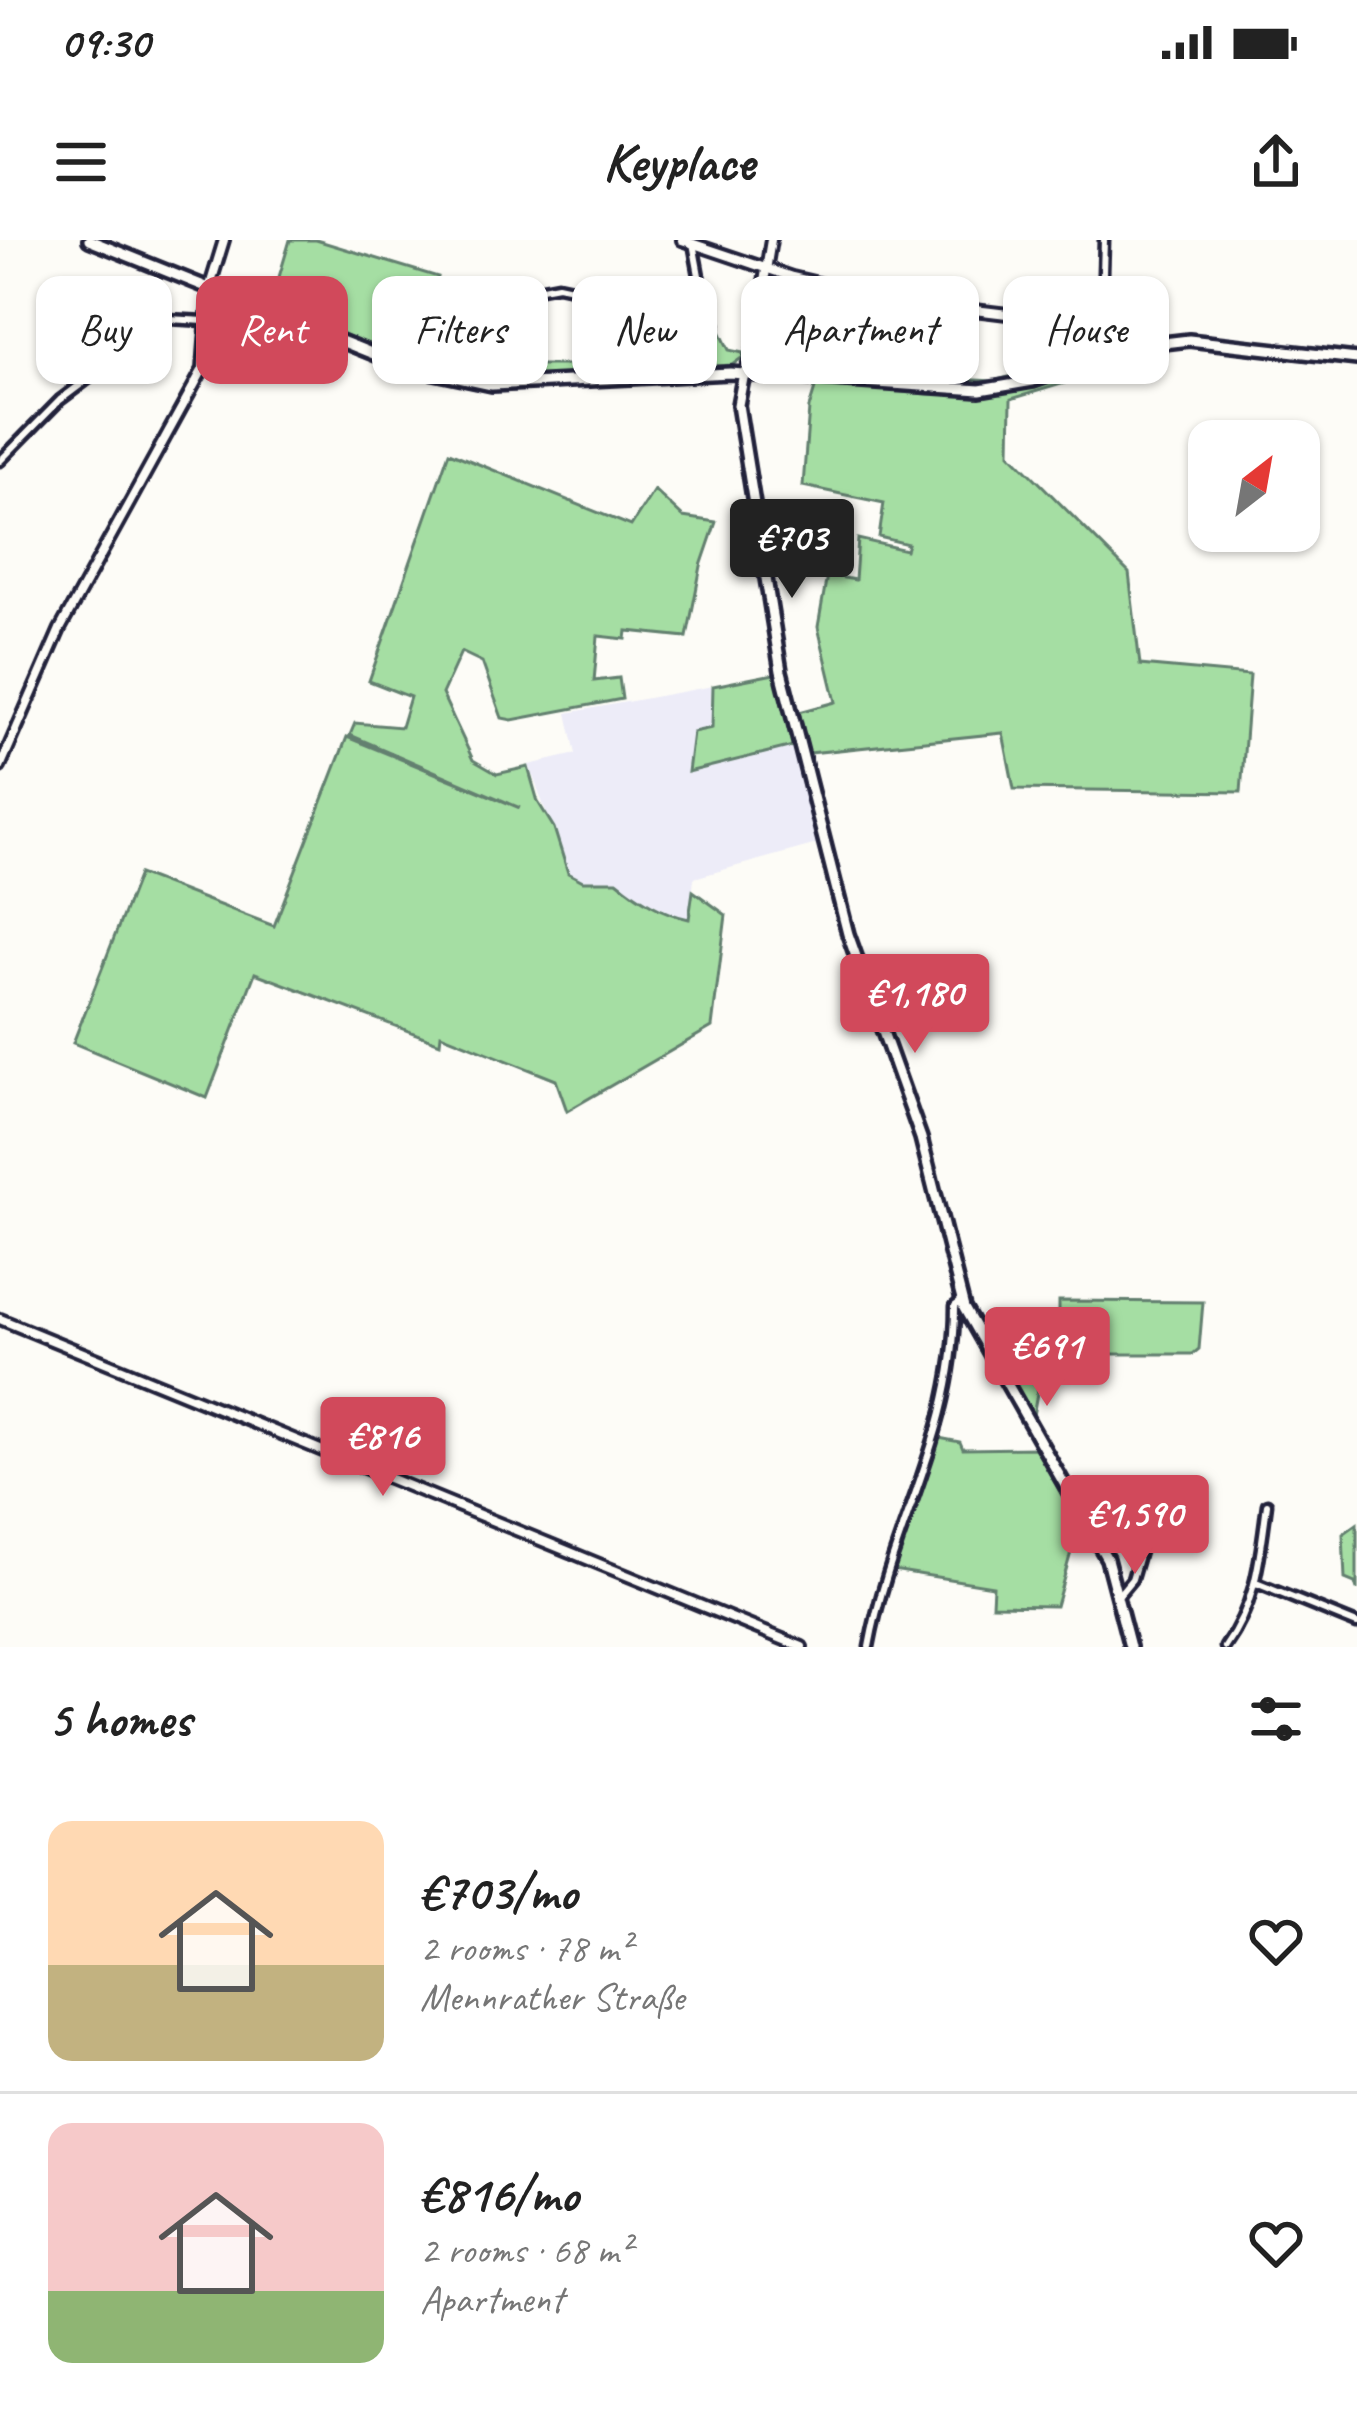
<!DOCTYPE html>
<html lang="en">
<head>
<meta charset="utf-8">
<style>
	body { margin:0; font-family:Caveat,sans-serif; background:#f2f2f2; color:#222; height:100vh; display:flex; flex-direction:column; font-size:45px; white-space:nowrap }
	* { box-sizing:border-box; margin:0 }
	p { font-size:39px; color:#767676 }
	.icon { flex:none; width:66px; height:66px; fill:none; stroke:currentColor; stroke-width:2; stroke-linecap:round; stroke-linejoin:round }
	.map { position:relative; height:1407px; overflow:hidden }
	.drawer { display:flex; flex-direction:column; background:#fff; flex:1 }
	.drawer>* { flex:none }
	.guide { position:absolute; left:36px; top:36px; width:1287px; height:108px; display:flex; gap:24px }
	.needle { width:78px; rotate:31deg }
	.fabs { position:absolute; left:1188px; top:180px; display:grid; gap:24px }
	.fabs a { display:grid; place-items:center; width:132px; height:132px; border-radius:24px; background:#fff; box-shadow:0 3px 9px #0004; font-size:60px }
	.price { position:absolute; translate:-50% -102px; padding:0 27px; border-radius:12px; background:#d1495b; color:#fff; font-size:39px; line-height:78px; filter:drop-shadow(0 3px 6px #0008) }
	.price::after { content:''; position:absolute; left:50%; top:72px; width:36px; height:27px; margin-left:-18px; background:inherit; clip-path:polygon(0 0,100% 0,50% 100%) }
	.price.active { background:#222; color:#fff }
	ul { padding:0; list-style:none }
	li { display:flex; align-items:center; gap:36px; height:300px; padding:0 48px }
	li+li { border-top:3px solid #e0e0e0 }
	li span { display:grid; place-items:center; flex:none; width:336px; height:240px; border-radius:24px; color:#555 }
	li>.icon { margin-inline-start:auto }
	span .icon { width:144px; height:144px; fill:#fffc; stroke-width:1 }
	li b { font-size:51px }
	h2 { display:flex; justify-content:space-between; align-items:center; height:144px; padding:0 48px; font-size:51px }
	.pill { padding:0 42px; border-radius:24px; background:#fff; box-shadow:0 3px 9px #0004; font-size:42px; line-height:108px }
	.pill.active { background:#d1495b; color:#fff }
	.status { display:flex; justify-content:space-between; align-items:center; height:84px; padding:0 60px; background:#fff; direction:ltr }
	.status svg { height:33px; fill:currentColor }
	header { display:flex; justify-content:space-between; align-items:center; height:156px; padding:0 48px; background:#fff; font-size:54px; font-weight:800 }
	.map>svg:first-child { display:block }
</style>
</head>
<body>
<div class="status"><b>09:30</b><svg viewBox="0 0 49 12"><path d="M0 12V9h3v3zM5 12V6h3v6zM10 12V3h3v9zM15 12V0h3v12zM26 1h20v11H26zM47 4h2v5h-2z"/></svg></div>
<header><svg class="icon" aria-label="menu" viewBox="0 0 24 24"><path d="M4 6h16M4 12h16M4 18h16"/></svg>Keyplace<svg class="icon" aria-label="share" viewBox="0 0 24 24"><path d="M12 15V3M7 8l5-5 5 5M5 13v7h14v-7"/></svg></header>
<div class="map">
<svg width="1357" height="1407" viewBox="0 0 1357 1407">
	<rect width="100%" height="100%" fill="#fdfcf7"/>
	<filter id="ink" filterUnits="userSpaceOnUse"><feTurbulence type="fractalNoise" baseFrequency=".00833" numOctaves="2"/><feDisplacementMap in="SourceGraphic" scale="24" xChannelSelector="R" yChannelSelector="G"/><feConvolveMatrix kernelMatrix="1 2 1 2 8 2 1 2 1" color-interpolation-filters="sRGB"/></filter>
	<g filter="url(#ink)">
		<g fill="#edecf8">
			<polygon points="463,53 510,64 501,101 434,85 438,68 455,69"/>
			<polygon points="713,446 712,489 796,504 817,604 694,638 690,679 670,675 637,658 617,641 583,641 568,633 529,525 576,514 567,473"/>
		</g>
		<g fill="#a5dea3" stroke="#64806f" stroke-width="3">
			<polygon points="290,0 316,0 438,37 431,65 438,68 435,85 464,92 470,89 500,101 510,64 527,66 521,125 581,125 583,122 593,124 594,119 608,122 610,116 627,120 632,101 637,102 634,114 712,116 705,90 718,87 729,110 743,113 743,117 732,125 551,137 480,137 404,120 271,64"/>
			<path d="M1174,105L1159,109L1155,116L1011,159L1010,213L1129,333L1140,425L1250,435L1241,552L1014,549L1003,493L809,513L799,472L836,462L818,387L827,335L855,340L858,299L906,310L908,304L879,297L884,263L803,246L809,168L816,145C878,146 942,161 1003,152C1062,143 1114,113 1174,105Z"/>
			<polygon points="1099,114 1036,136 984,145 821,134 822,131 993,141"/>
			<path d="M449,212L631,286L654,250L683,277L716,282L701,326L687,397L627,391L626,399L598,396L594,441L619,438L622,459L512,480L502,478L482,422L461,412L442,454L473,520L497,534L528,527L538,562L554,588L568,633L583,641H617C639,659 661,673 689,679L693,651L726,675L712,787L567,871L556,840L441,794L440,803L255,733L207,858L73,803L139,634L274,686L347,497L520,568L350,495L355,483L401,487L410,457L369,441Z"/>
			<polygon points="779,433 797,505 688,532 693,492 712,488 713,446"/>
			<polygon points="1059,1061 1203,1062 1199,1109 1193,1114 1073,1114 1073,1094 1059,1094"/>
			<polygon points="1000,1118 1043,1119 1033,1176"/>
			<polygon points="939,1198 960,1202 963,1209 1035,1208 1086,1297 1073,1305 1056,1366 992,1365 993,1346 893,1330"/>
			<polygon points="1357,1284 1357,1350 1355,1343 1345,1339 1343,1294"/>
		</g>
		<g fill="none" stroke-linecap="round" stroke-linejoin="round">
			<g stroke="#5c82a0" stroke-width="3">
				<polyline points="570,1316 598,1328"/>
				<polyline points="604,1331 660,1354"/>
				<polyline points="664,1355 700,1370"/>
				<polyline points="711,1375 790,1407"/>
			</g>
			<g stroke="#22223b" stroke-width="15">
				<g id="minor">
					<polyline points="693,3 700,41 715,84"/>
					<polyline points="542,48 558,45 679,71 707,63"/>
					<polyline points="1105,54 1114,90"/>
					<polyline points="1096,84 1102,67 1104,0"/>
					<circle cx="910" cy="101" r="7"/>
					<polyline points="911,94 916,64"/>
					<polyline points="0,221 60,160 168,79 205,81"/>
					<polyline points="1256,1343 1357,1384"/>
					<polyline points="1117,1357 1132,1339 1150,1278"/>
					<path d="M869,1407C891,1286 955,1195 955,1066L962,1061"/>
					<path d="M1225,1407C1257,1363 1260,1316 1267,1264"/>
				</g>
			</g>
			<g stroke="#22223b" stroke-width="16">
				<g id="tertiary">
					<polyline points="682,0 792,37 892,60 1106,86 1118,95 1127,109"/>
					<polyline points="1096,85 1108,96 1116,112"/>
					<polyline points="744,133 752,114 771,0"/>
					<polyline points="0,527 60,389 203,129 209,49 224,0"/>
					<polyline points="0,1079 802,1407"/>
				</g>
			</g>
			<g stroke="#22223b" stroke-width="18">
				<g id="secondary">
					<polyline points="89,0 406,127 492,145 730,133 980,150 1033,141 1138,106 1189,100 1357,119"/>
					<polyline points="744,133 738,165 781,431 848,694 921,898 964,1068 1107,1319 1130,1407"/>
				</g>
			</g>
			<use href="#minor" stroke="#fdfcf7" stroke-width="6"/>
			<use href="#tertiary" stroke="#fdfcf7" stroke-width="8"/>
			<use href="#secondary" stroke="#fdfcf7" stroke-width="9"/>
		</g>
	</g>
</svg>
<div class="fabs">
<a><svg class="needle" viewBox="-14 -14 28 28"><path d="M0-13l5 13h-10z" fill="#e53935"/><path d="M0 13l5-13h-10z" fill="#767676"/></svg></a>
</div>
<b class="price active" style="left:792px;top:361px">€703</b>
<b class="price" style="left:915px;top:816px">€1,180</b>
<b class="price" style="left:1047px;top:1169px">€691</b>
<b class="price" style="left:383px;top:1259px">€816</b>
<b class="price" style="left:1135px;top:1337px">€1,590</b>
<div class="guide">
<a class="pill">Buy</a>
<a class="pill active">Rent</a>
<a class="pill">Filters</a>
<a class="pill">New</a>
<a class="pill">Apartment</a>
<a class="pill">House</a>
</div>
</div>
<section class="drawer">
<h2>5 homes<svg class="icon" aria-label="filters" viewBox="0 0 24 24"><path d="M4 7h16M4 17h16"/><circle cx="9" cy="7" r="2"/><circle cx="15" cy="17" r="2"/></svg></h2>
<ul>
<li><span style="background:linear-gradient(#ffd9b3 60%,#c2b280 0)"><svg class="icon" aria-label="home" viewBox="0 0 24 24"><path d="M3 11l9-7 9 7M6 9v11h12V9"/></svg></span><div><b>€703/mo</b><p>2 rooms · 78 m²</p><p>Mennrather Straße</p></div><svg class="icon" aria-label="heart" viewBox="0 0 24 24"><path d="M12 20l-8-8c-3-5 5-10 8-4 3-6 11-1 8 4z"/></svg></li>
<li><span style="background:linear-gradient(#f6c9c9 70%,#8fb573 0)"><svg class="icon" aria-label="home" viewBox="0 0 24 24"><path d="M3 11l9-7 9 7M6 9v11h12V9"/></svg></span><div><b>€816/mo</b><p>2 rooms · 68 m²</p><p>Apartment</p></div><svg class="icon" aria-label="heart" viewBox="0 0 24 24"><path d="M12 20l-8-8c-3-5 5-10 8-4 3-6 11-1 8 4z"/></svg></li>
</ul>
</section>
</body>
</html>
